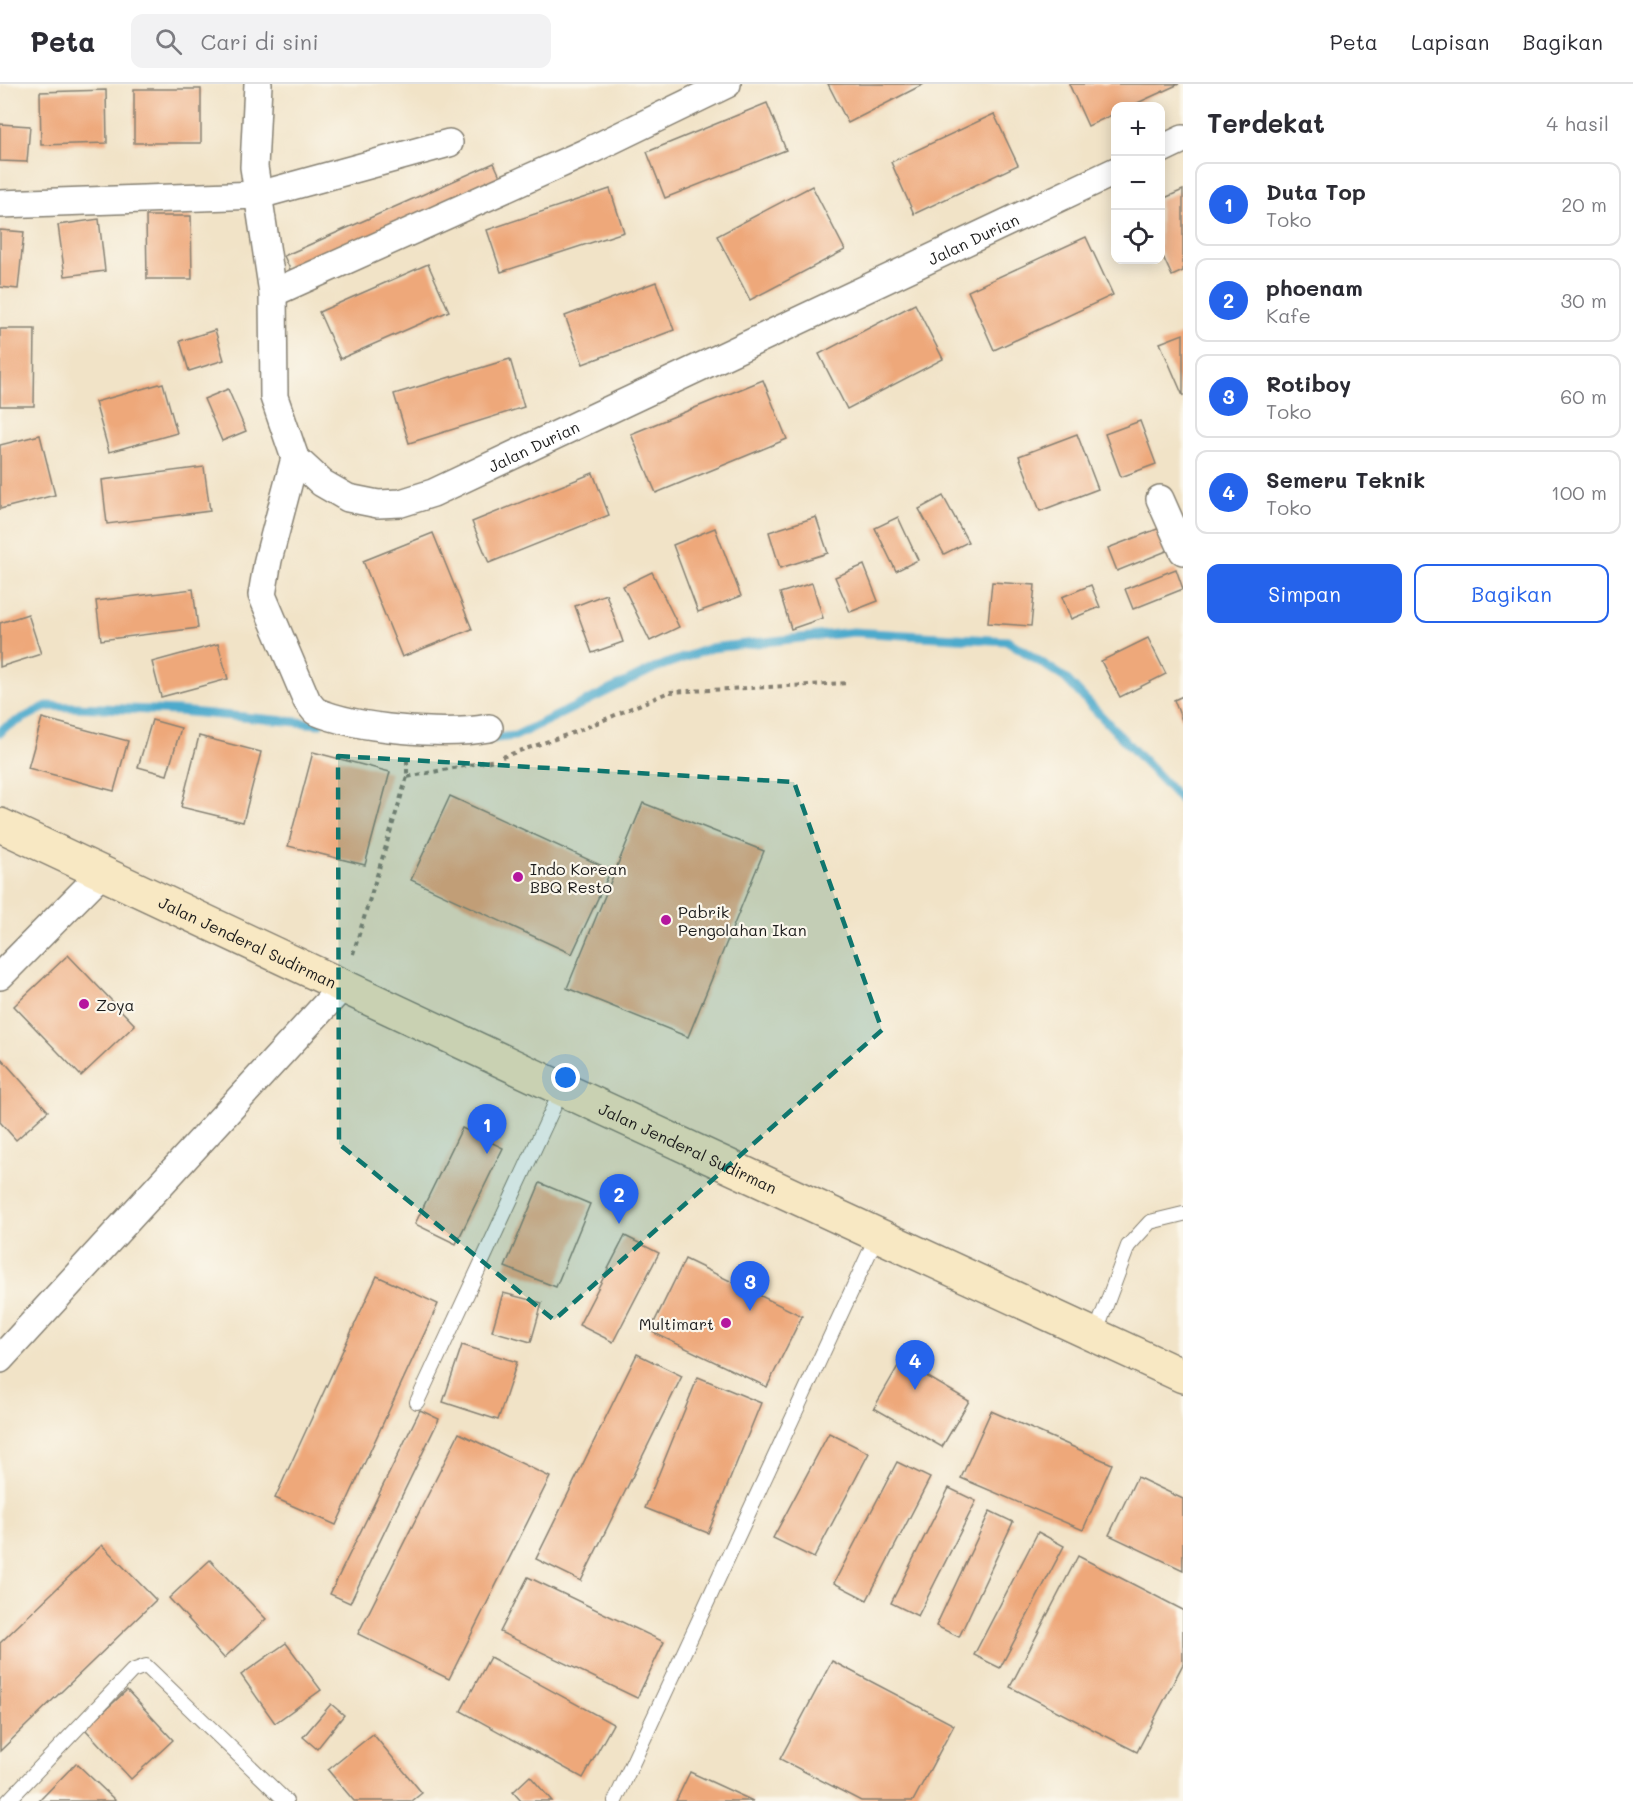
<!DOCTYPE html>
<html lang="id">
<head>
<meta charset="utf-8">
<style>
  body { margin:0; font-family:Mali,sans-serif; background:#f2f2f3; color:#2b2b33 }
  .controls { position:absolute; right:18px; top:18px; display:grid; overflow:hidden; border-radius:12px; box-shadow:0 3px 15px #0003 }
  .controls button { width:54px; height:54px; display:grid; place-items:center; padding:0; border:0; border-bottom:2px solid #e1e1e2; background:#fff; color:#2b2b33; font:30px sans-serif }
  .you { position:absolute; left:566px; top:994px; width:21px; height:21px; margin:-15px; border:4px solid #fff; border-radius:50%; background:#1a73e8; box-shadow:0 0 0 9px #1a73e833 }
  .badge { display:grid; place-items:center; width:39px; height:39px; border-radius:50%; background:#2563eb; color:#fff; font-size:20px; font-weight:700 }
  .pin { position:absolute; translate:-50% -50px; filter:drop-shadow(0 2px 3px #0008) }
  .pin::after { content:''; position:absolute; top:32px; width:21px; height:18px; background:inherit; clip-path:polygon(0 0,100% 0,50% 100%) }
  .list { margin:0; padding:0; list-style:none }
  h2 { display:flex; justify-content:space-between; align-items:center; height:78px; margin:0; padding:0 24px; font-size:26px }
  h2 small { font-size:20px; font-weight:400; color:#7c7c81 }
  .list li { display:grid; grid-template-columns:39px 1fr auto; gap:18px; align-items:center; box-sizing:border-box; height:84px; margin:0 12px 12px; padding:0 12px; border:2px solid #e1e1e2; border-radius:12px }
  .list b { display:block; font-size:22px; white-space:nowrap }
  .list p { margin:0; font-size:20px; white-space:nowrap; color:#7c7c81 }
  .list em { font-size:20px; font-style:normal; color:#7c7c81 }
  .actions { display:flex; gap:12px; padding:18px 24px }
  .actions a { flex:1; padding:14px 0; border:2px solid #2563eb; border-radius:12px; text-align:center; font-size:21px; color:#2563eb }
  .actions .main { background:#2563eb; color:#fff }
  .icon { flex:none; width:33px; height:33px; fill:none; stroke:currentColor; stroke-width:2; stroke-linecap:round; stroke-linejoin:round }
  .map { position:relative; flex:none; width:1183px; height:1717px; overflow:hidden }
  header { display:flex; align-items:center; gap:36px; box-sizing:border-box; height:84px; padding:0 30px; background:#fff; border-bottom:2px solid #e1e1e2 }
  header strong { font-size:28px }
  nav { display:flex; gap:33px; margin-inline-start:auto; font-size:21px }
  .search { width:420px; height:54px; background:#f2f2f3; display:flex; align-items:center; gap:15px; box-sizing:border-box; padding:0 21px; border-radius:12px; color:#7c7c81; font-size:22px }
  main { display:flex }
  aside { flex:1; background:#fff }
  .map>svg:first-child { display:block }
</style>
</head>
<body>
<header>
<strong>Peta</strong>
<div class="search"><svg class="icon" aria-label="search" viewBox="0 0 24 24"><circle cx="10" cy="10" r="6"/><path d="M15 15l6 6"/></svg>Cari di sini</div>
<nav><a>Peta</a><a>Lapisan</a><a>Bagikan</a></nav>
</header>
<main>
<div class="map">
<svg width="1183" height="1717" viewBox="0 0 1183 1717">
  <rect width="100%" height="100%" fill="#fbf7ec"/>
  <filter id="ink" filterUnits="userSpaceOnUse"><feTurbulence type="fractalNoise" baseFrequency=".0167" numOctaves="2"/><feDisplacementMap in="SourceGraphic" scale="12" xChannelSelector="R" yChannelSelector="G"/><feConvolveMatrix kernelMatrix="1 2 1 2 8 2 1 2 1" color-interpolation-filters="sRGB"/></filter>
  <filter id="wash" filterUnits="userSpaceOnUse"><feTurbulence type="fractalNoise" baseFrequency=".008" numOctaves="4" result="noise"/><feDisplacementMap in="SourceGraphic" scale="24" xChannelSelector="R" yChannelSelector="G"/><feGaussianBlur stdDeviation="1.35" result="paint"/><feColorMatrix in="noise" values="0 0 0 0 0 0 0 0 0 0 0 0 0 0 0 0 0 1.4 0 .05"/><feComposite in="paint" operator="in"/></filter>
  <g filter="url(#wash)">
    <rect width="100%" height="100%" fill="#f1e3c7"/>
    <g fill="none" stroke-linecap="round" stroke-linejoin="round">
      <g stroke="#4eaacc" stroke-width="9">
        <path d="M 0,649 L 4,644 L 47,622 L 178,627 L 319,640"/>
        <path d="M 487,655 L 515,652 L 655,584 L 711,564 L 853,548 L 1008,557 L 1065,594 L 1183,718"/>
      </g>
    </g>
    <g id="blocks">
      <g fill="#eea87a">
        <path d="M 828,0 L 924,0 L 848,39 Z"/>
        <path d="M 1069,0 L 1179,0 L 1131,22 L 1116,22 L 1116,29 L 1088,42 Z"/>
        <rect x="134" y="5" width="67" height="54"/>
        <path d="M 106,6 L 107,59 L 41,61 L 40,8 Z"/>
        <path d="M 767,19 L 786,66 L 665,114 L 647,68 Z"/>
        <path d="M 994,30 L 1018,81 L 914,130 L 891,78 Z"/>
        <path d="M 0,40 L 30,42 L 27,78 L 0,77 Z"/>
        <path d="M 494,79 L 504,101 L 294,194 L 284,172 Z"/>
        <path d="M 812,102 L 845,166 L 750,216 L 717,152 Z"/>
        <path d="M 610,105 L 624,148 L 501,188 L 487,146 Z"/>
        <path d="M 1183,106 L 1183,187 L 1172,192 L 1160,166 L 1160,116 Z"/>
        <path d="M 146,132 L 191,132 L 192,195 L 147,195 Z"/>
        <path d="M 99,135 L 105,187 L 65,192 L 58,141 Z"/>
        <path d="M 0,146 L 24,148 L 18,205 L 0,203 Z"/>
        <path d="M 1086,153 L 1113,211 L 994,266 L 968,207 Z"/>
        <path d="M 428,180 L 449,227 L 340,275 L 319,228 Z"/>
        <path d="M 656,198 L 674,246 L 583,280 L 565,232 Z"/>
        <path d="M 915,220 L 943,275 L 847,325 L 819,270 Z"/>
        <path d="M 0,245 L 35,245 L 34,322 L 0,322 Z"/>
        <path d="M 215,246 L 224,276 L 189,287 L 180,257 Z"/>
        <path d="M 1183,250 L 1183,312 L 1160,259 Z"/>
        <path d="M 510,275 L 524,323 L 409,359 L 394,310 Z"/>
        <path d="M 763,296 L 787,355 L 656,409 L 631,350 Z"/>
        <path d="M 163,299 L 177,349 L 109,368 L 95,318 Z"/>
        <path d="M 228,305 L 246,347 L 222,357 L 204,315 Z"/>
        <path d="M 1140,337 L 1156,380 L 1121,393 L 1105,350 Z"/>
        <path d="M 1077,350 L 1098,405 L 1040,427 L 1019,372 Z"/>
        <path d="M 40,351 L 55,411 L 0,425 L 0,361 Z"/>
        <path d="M 204,383 L 210,427 L 107,440 L 102,396 Z"/>
        <path d="M 593,389 L 609,431 L 489,479 L 472,438 Z"/>
        <path d="M 943,412 L 968,458 L 944,470 L 919,425 Z"/>
        <path d="M 816,433 L 828,469 L 780,484 L 769,448 Z"/>
        <path d="M 898,433 L 918,476 L 896,487 L 875,444 Z"/>
        <path d="M 715,444 L 741,512 L 698,528 L 673,461 Z"/>
        <path d="M 1160,444 L 1169,466 L 1117,487 L 1108,464 Z"/>
        <path d="M 433,449 L 472,545 L 402,573 L 363,477 Z"/>
        <path d="M 864,481 L 878,517 L 850,528 L 835,493 Z"/>
        <path d="M 1176,485 L 1183,505 L 1133,525 L 1125,505 Z"/>
        <path d="M 652,488 L 679,543 L 650,557 L 623,502 Z"/>
        <path d="M 992,498 L 1035,501 L 1031,542 L 988,539 Z"/>
        <path d="M 812,499 L 823,534 L 791,545 L 780,509 Z"/>
        <path d="M 1091,501 L 1100,523 L 1071,535 L 1062,513 Z"/>
        <path d="M 193,505 L 198,544 L 101,556 L 96,517 Z"/>
        <path d="M 606,510 L 623,558 L 592,569 L 575,522 Z"/>
        <path d="M 28,530 L 41,570 L 0,583 L 0,539 Z"/>
        <path d="M 1148,554 L 1166,590 L 1120,613 L 1101,577 Z"/>
        <path d="M 218,560 L 228,595 L 161,613 L 152,578 Z"/>
        <path d="M 1183,612 L 1183,639 L 1174,616 Z"/>
        <path d="M 42,634 L 128,657 L 114,707 L 28,684 Z"/>
        <path d="M 152,636 L 181,644 L 167,691 L 138,683 Z"/>
        <path d="M 199,652 L 261,668 L 243,738 L 181,723 Z"/>
        <path d="M 313,668 L 390,688 L 365,781 L 288,762 Z"/>
        <path d="M 450,712 L 611,786 L 572,870 L 411,796 Z"/>
        <path d="M 643,719 L 764,767 L 688,953 L 567,904 Z"/>
        <path d="M 68,871 L 135,941 L 81,992 L 14,922 Z"/>
        <path d="M 0,973 L 48,1027 L 16,1056 L 0,1038 Z"/>
        <path d="M 462,1044 L 503,1064 L 456,1160 L 415,1140 Z"/>
        <path d="M 540,1099 L 590,1120 L 556,1203 L 505,1183 Z"/>
        <path d="M 625,1152 L 659,1169 L 613,1258 L 579,1241 Z"/>
        <path d="M 685,1175 L 802,1232 L 767,1303 L 650,1247 Z"/>
        <path d="M 377,1192 L 438,1220 L 336,1441 L 275,1414 Z"/>
        <path d="M 503,1209 L 542,1219 L 531,1258 L 492,1247 Z"/>
        <path d="M 462,1261 L 517,1278 L 498,1336 L 443,1318 Z"/>
        <path d="M 637,1270 L 682,1292 L 581,1497 L 536,1475 Z"/>
        <path d="M 901,1277 L 969,1317 L 942,1363 L 874,1324 Z"/>
        <path d="M 698,1293 L 761,1319 L 708,1449 L 645,1424 Z"/>
        <path d="M 420,1326 L 439,1335 L 350,1519 L 330,1510 Z"/>
        <path d="M 991,1327 L 1112,1380 L 1083,1446 L 961,1394 Z"/>
        <path d="M 459,1349 L 550,1393 L 449,1595 L 358,1550 Z"/>
        <path d="M 829,1349 L 869,1369 L 814,1474 L 773,1454 Z"/>
        <path d="M 897,1378 L 930,1394 L 867,1516 L 834,1499 Z"/>
        <path d="M 1137,1393 L 1183,1415 L 1183,1486 L 1109,1451 Z"/>
        <path d="M 949,1404 L 976,1417 L 918,1532 L 891,1519 Z"/>
        <path d="M 990,1427 L 1013,1438 L 959,1553 L 936,1542 Z"/>
        <path d="M 1038,1448 L 1064,1462 L 1000,1584 L 974,1571 Z"/>
        <path d="M 102,1461 L 156,1516 L 0,1667 L 0,1559 Z"/>
        <path d="M 1078,1472 L 1183,1526 L 1183,1580 L 1137,1668 L 1010,1603 Z"/>
        <path d="M 210,1476 L 266,1535 L 224,1574 L 169,1514 Z"/>
        <path d="M 528,1493 L 664,1558 L 637,1614 L 500,1548 Z"/>
        <path d="M 286,1559 L 321,1606 L 275,1639 L 241,1591 Z"/>
        <path d="M 490,1573 L 613,1640 L 583,1694 L 461,1627 Z"/>
        <path d="M 832,1577 L 954,1641 L 913,1717 L 861,1717 L 780,1675 Z"/>
        <path d="M 127,1606 L 173,1656 L 131,1695 L 85,1645 Z"/>
        <path d="M 331,1620 L 344,1631 L 317,1665 L 303,1653 Z"/>
        <path d="M 373,1650 L 422,1709 L 412,1717 L 354,1717 L 328,1686 Z"/>
        <path d="M 76,1679 L 116,1717 L 39,1717 Z"/>
        <path d="M 690,1688 L 753,1717 L 676,1717 Z"/>
        <path d="M 530,1692 L 552,1717 L 521,1717 L 513,1708 Z"/>
      </g>
    </g>
  </g>
  <g filter="url(#ink)">
    <use href="#blocks" fill-opacity="0" stroke="#868072" stroke-width="1.5"/>
    <g fill="none" stroke-linecap="round" stroke-linejoin="round">
      <defs>
        <g id="service">
          <path d="M 1095,1251 L 1128,1162 L 1150,1138 L 1183,1130"/>
          <path d="M 417,1318 L 562,1005"/>
          <path d="M 8,1717 L 132,1587 L 146,1582 L 286,1717"/>
          <path d="M 615,1717 L 877,1152"/>
        </g>
        <g id="minor">
          <path id="s1" d="M 258,0 L 254,83 L 273,209 L 274,313 L 295,374 L 322,399 L 348,414 L 378,420 L 401,419 L 433,409 L 1116,87"/>
          <path d="M 1160,66 L 1183,55"/>
          <path d="M 0,120 L 259,111 L 449,59"/>
          <path d="M 273,209 L 587,68 L 727,0"/>
          <path d="M 295,374 L 268,476 L 262,511 L 307,617 L 315,627 C 357,645 444,652 489,644"/>
          <path d="M 1160,415 L 1183,467"/>
          <path d="M 0,892 L 101,790"/>
          <path d="M 0,1275 L 343,902"/>
        </g>
        <g id="secondary">
          <path id="s2" d="M 0,741 L 562,1005 L 1183,1292"/>
        </g>
      </defs>
      <use href="#service" stroke="#868072" stroke-width="16"/>
      <use href="#minor" stroke="#868072" stroke-width="30"/>
      <use href="#secondary" stroke="#868072" stroke-width="36"/>
      <g stroke="#868072" stroke-width="4" stroke-dasharray="4.5 4.5" stroke-linecap="butt">
        <path d="M 502,673 L 578,647 L 669,608 L 848,599"/>
        <path d="M 407,676 L 407,693 L 495,676"/>
        <path d="M 353,870 L 407,693"/>
      </g>
      <use href="#service" stroke="#fff" stroke-width="14"/>
      <use href="#minor" stroke="#fff" stroke-width="27"/>
      <use href="#secondary" stroke="#f8e8c3" stroke-width="33"/>
    </g>
  </g>
  <path fill="#0f766e" fill-opacity="0.2" stroke="#0f766e" stroke-width="4.5" stroke-dasharray="12 8" stroke-linejoin="round" d="M 338,672 L 794,698 L 882,946 L 554,1236 L 339,1060 Z"/>
  <g fill="#b5179e" stroke="#fbf7ec" stroke-width="2">
    <circle cx="518" cy="793" r="6"/>
    <circle cx="666" cy="836" r="6"/>
    <circle cx="84" cy="920" r="6"/>
    <circle cx="726" cy="1239" r="6"/>
  </g>
  <g text-anchor="middle" dominant-baseline="central" stroke-width="4.5" stroke-linejoin="round" paint-order="stroke">
    <g font-size="16" fill="#1c1c1c" stroke="#fbf7ec">
      <text stroke="none"><textPath href="#s1" startOffset="1130">Jalan Durian</textPath></text>
      <text stroke="none"><textPath href="#s1" startOffset="644">Jalan Durian</textPath></text>
      <text stroke="none"><textPath href="#s2" startOffset="274">Jalan Jenderal Sudirman</textPath></text>
      <text stroke="none"><textPath href="#s2" startOffset="760">Jalan Jenderal Sudirman</textPath></text>
    </g>
    <g font-size="16" fill="#1c1c1c" stroke="#fbf7ec" text-anchor="start">
      <text x="530" y="784">Indo Korean<tspan x="530" dy="18">BBQ Resto</tspan></text>
      <text x="678" y="827">Pabrik<tspan x="678" dy="18">Pengolahan Ikan</tspan></text>
      <text x="96" y="920">Zoya</text>
      <text x="714" y="1239" text-anchor="end">Multimart</text>
    </g>
  </g>
</svg>
<div class="controls">
<button>+</button>
<button>−</button>
<button><svg class="icon" aria-label="locate" viewBox="0 0 24 24"><circle cx="12" cy="12" r="6"/><path d="M12 2v4M12 18v4M2 12h4M18 12h4"/></svg></button>
</div>
<div class="you"></div>
<div class="pin badge" style="left:487px;top:1070px">1</div>
<div class="pin badge" style="left:619px;top:1140px">2</div>
<div class="pin badge" style="left:750px;top:1227px">3</div>
<div class="pin badge" style="left:915px;top:1306px">4</div>
</div>
<aside>
<h2>Terdekat<small>4 hasil</small></h2>
<ul class="list">
<li><span class="badge">1</span><div><b>Duta Top</b><p>Toko</p></div><em>20 m</em></li>
<li><span class="badge">2</span><div><b>phoenam</b><p>Kafe</p></div><em>30 m</em></li>
<li><span class="badge">3</span><div><b>Rotiboy</b><p>Toko</p></div><em>60 m</em></li>
<li><span class="badge">4</span><div><b>Semeru Teknik</b><p>Toko</p></div><em>100 m</em></li>
</ul>
<div class="actions"><a class="main">Simpan</a><a>Bagikan</a></div>
</aside>
</main>
</body>
</html>
